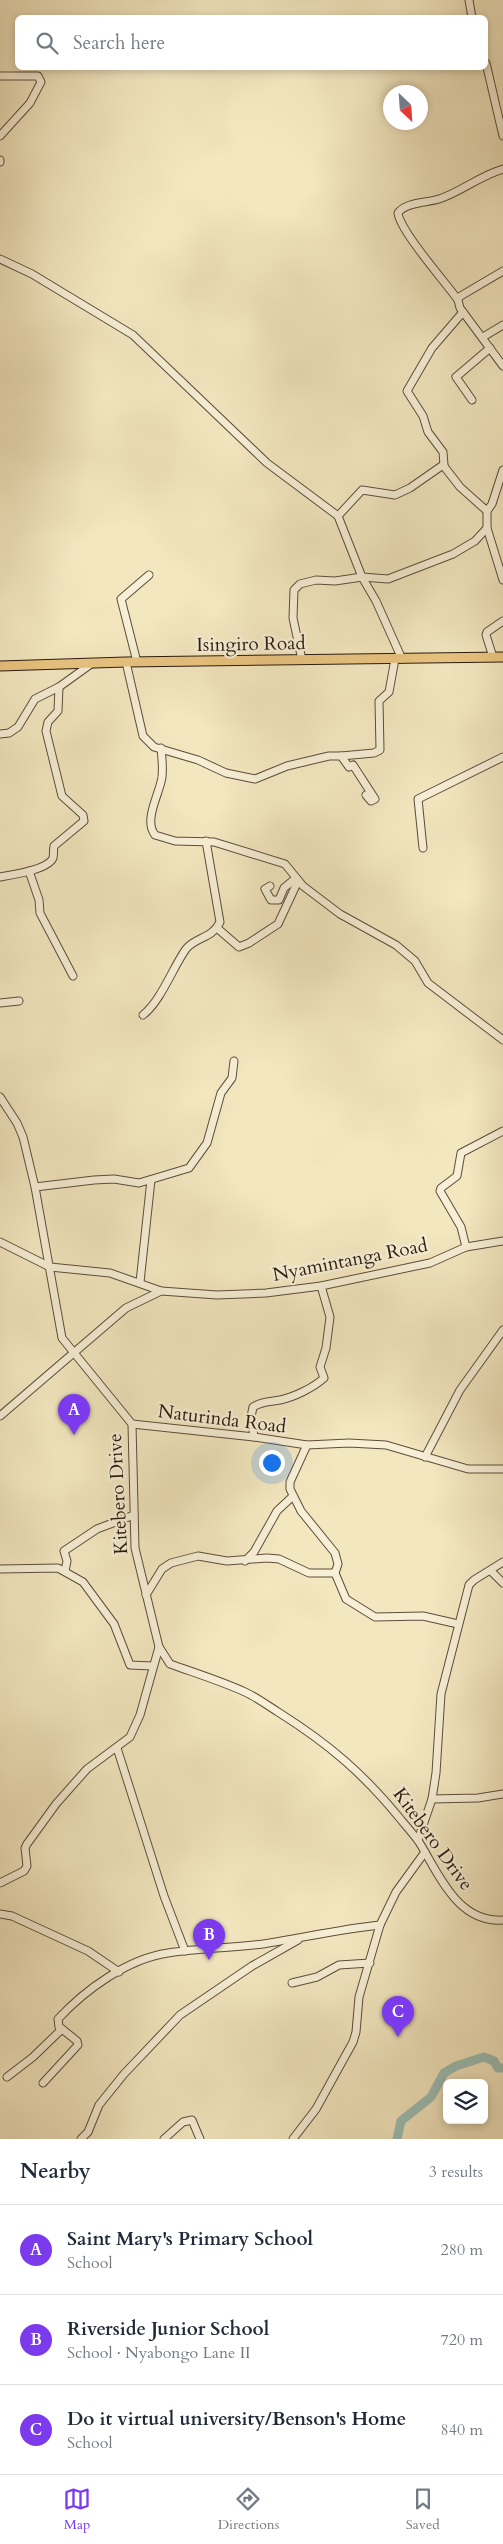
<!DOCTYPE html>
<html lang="en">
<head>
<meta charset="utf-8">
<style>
  body { margin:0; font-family:Cardo,serif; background:#f6f6f7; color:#1f2937 }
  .controls { position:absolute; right:15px; bottom:15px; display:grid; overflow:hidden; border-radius:8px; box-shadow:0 2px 8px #0003 }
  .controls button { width:45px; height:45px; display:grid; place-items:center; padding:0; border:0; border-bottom:1px solid #e0e1e3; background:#fff; color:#1f2937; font:25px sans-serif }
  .compass { position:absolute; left:383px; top:85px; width:45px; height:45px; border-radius:50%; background:#fff; box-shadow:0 2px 8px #0003; rotate:155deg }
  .you { position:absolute; left:271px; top:1462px; width:18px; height:18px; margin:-12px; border:4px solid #fff; border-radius:50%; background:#1a73e8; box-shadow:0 0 0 8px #1a73e833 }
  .badge { display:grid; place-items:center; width:32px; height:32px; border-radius:50%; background:#7c3aed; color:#fff; font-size:16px; font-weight:700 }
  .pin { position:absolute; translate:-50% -41px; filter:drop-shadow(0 1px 2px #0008) }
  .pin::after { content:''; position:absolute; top:26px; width:18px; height:15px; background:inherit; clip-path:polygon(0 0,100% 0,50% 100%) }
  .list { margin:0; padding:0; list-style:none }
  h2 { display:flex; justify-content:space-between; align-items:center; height:65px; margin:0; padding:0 20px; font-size:21px }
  h2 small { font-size:16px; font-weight:400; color:#747a83 }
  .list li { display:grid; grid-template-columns:32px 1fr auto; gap:15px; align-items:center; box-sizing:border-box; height:90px; padding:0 20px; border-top:1px solid #e0e1e3 }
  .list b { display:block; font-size:19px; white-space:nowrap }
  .list p { margin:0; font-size:16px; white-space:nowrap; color:#747a83 }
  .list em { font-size:16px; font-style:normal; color:#747a83 }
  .icon { flex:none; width:28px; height:28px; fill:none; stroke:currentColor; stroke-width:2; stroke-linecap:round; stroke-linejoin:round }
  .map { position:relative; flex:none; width:503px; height:2139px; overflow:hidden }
  .search { position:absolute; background:#fff; box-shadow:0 2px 8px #0003; left:15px; right:15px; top:15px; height:55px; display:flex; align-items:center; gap:12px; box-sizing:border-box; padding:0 18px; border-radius:8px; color:#747a83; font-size:19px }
  .sheet { height:335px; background:#fff }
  nav { display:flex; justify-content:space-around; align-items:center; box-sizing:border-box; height:70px; border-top:1px solid #e0e1e3; background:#fff; font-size:14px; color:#747a83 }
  nav a { display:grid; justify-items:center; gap:2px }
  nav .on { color:#7c3aed }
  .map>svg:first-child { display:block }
</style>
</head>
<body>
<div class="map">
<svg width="503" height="2139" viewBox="0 0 503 2139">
  <rect width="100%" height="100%" fill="#f3e7c0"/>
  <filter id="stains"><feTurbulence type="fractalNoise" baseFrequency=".004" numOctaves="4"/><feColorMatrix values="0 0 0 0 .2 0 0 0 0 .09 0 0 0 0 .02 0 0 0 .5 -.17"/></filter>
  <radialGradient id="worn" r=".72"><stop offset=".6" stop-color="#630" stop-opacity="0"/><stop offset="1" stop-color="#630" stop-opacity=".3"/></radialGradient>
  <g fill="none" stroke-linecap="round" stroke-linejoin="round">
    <path stroke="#9bbfb5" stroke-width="9" d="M 397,2139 L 401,2121 L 431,2097 L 444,2073 L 456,2066 L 484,2057 L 494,2061 L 498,2068 L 503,2068"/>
    <defs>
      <g id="minor">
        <path d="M 469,0 L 472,18"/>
        <path d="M 486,63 L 503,136"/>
        <path d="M 0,76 L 38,76 L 41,82 L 30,103 L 0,136"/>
        <path d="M 0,160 L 0,162"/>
        <path d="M 503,169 C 479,176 461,192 439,199 C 426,203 406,202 398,213 C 400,231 446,283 458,300 L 460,308 L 503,366"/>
        <path d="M 0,259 L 32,274 L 133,335 L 267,463 L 338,516 L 362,577 L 376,601 L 402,659"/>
        <path d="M 458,300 L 459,297 L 503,271"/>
        <path d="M 483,337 L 503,325"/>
        <path d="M 472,400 L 456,377 L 490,348"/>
        <path d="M 444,465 L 443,452 L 428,432 L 423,416 L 407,391 L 432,348 L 463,312"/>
        <path d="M 487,511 L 487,528 L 503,580"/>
        <path d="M 338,516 L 362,490 L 395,495 L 410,488 L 443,465 L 460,487 L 487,511 L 492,504 L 503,470"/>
        <path d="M 493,657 L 486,635 L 487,632 L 503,621"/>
        <path d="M 302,660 L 293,618 L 294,590 L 300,584 L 316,580 L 335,581 L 362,577 L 388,579 L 453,554 L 475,541 L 487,528"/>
        <path d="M 126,662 L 143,736 L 154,747 L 198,760 L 226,773 L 255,779 L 287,766 L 329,756 L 341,756 L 349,767 L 353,765 L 375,799 L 371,801 L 366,795"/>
        <path d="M 137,662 L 121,599 L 149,575"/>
        <path d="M 0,734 L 9,733 L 18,727 L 35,699 L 59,687 L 91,664"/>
        <path d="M 161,748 C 162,757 163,767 162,777 C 160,793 143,820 155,835 L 175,841 L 214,842 L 285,864 L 303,886 L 340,914 L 396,945 L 415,961 L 428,983 L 503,1040"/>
        <path d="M 341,756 L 374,753 L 380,750 L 379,701 L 389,692 L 395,659"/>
        <path d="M 423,848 L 418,799 L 503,757"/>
        <path d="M 29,871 L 39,900 L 40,913 L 73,976"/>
        <path d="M 0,877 C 11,875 48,870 53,858 C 54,854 53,850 54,846 L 84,821 L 83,815 L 62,796 L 46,731 L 48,722 L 58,711 L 59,687"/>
        <path d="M 270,886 L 265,889 L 271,900 L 279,900 L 284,888 L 296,878"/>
        <path d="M 217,928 L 239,947 L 249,943 L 278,924 L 298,881"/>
        <path d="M 0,1003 L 19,1001"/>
        <path d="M 143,1015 C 161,1001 173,967 186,949 C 195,937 212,939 220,922 L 206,841"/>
        <path d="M 0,1097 L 17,1123 L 23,1137 L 35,1187 L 62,1338 L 132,1424 L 135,1548 L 159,1647 L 170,1664 C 195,1673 221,1681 245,1692 C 256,1697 267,1705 278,1712 C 329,1744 364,1774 402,1821 C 408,1828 414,1835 419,1842 C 439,1874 457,1923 503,1920"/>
        <path d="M 35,1187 L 94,1180 L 114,1179 L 139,1183 L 189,1168 L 207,1143 L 221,1093 L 232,1078 L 234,1061"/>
        <path d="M 0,1242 L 50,1267 L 110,1273 L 161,1291"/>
        <path d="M 466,1247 L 461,1227 L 440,1191 L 441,1188 L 457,1176 L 461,1153 L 503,1131"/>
        <path d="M 140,1282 L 151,1180"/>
        <path d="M 0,1416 L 126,1308 L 161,1291 L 217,1295 L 266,1293 L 321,1286 L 430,1263 L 466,1247 L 503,1241"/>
        <path d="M 132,1424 L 254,1437 L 307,1445 L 349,1443 L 386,1445 L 468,1469 L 503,1469"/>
        <path d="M 254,1437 L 251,1417 L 253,1407 C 262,1401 270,1402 280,1400 C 294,1397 313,1388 324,1378 L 320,1367 L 326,1348 L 330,1317 L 321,1286"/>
        <path d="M 307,1445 L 290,1482 L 290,1489 L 301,1511 L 335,1553 L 338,1564 L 335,1573 L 346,1599 L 375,1617 L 423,1616 L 458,1624"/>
        <path d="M 425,1457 L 460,1390 L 503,1330"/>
        <path d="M 245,1561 L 254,1552 L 277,1511 L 293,1496"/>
        <path d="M 0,1569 L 58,1568 L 83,1582 L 114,1624 L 130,1665 L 153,1666"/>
        <path d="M 65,1571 L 67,1561 L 64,1551 L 97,1529 L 134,1515"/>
        <path d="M 491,1571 L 503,1583"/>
        <path d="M 146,1595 L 162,1569 L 171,1563 L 198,1556 L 227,1561 L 267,1558 L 279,1559 L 309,1573 L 335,1573"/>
        <path d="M 117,1748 L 164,1896 L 185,1951"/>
        <path d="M 432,1799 L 478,1798 L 503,1794"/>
        <path d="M 418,1840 L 432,1799 L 436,1773 L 441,1694 L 469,1585 L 474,1580 L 503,1562"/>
        <path d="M 0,1883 L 24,1871 L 27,1866 L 25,1848 L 27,1844 L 56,1804 L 87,1769 L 130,1737 L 140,1715 L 159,1647"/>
        <path d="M 0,1914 L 12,1916 L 88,1951 L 119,1972"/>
        <path d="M 292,1983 L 317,1977 L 339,1965 L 370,1963"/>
        <path d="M 7,2077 L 33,2057 L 62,2029 L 59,2027 L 58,2019 C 85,1990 127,1959 168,1953 C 199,1948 231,1948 263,1944 C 302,1938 341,1929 380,1925"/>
        <path d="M 43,2083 L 78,2045 L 77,2041 L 62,2029"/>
        <path d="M 81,2139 L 88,2132 L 99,2105 L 124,2074 L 180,2015 L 252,1966 L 298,1940"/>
        <path d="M 164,2139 L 183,2122 L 192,2120 L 200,2139"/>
        <path d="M 293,2139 L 316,2109 L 353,2042 L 356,2032 L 359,1997 L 380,1925 L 396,1892 L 425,1852"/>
      </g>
      <path id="major" d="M 0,666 L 126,662 L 503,657"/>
    </defs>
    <use href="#minor" stroke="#5c4d3a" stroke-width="9"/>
    <use href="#major" stroke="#291a0e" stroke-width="11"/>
    <use href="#minor" stroke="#f7efd6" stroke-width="7"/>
    <use href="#major" stroke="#eac480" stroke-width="9"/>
  </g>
  <g text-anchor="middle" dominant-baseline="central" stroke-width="4.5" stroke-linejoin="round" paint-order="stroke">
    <g font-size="19" fill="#291a0e" stroke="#f7efd6">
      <text transform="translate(251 644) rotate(-1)">Isingiro Road</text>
      <text transform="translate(350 1260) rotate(-11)">Nyamintanga Road</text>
      <text transform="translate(222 1419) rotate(7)">Naturinda Road</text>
      <text transform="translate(118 1494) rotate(-93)">Kitebero Drive</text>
      <text transform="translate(433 1839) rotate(54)">Kitebero Drive</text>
    </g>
  </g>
  <rect width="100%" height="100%" filter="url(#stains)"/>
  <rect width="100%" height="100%" fill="url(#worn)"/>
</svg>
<div class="controls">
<button><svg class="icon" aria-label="layers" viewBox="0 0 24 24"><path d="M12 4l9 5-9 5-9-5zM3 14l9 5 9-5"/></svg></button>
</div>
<svg class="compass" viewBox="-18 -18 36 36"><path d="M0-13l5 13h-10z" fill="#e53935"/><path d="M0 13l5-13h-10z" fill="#747a83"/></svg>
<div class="you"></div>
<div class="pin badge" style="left:74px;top:1435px">A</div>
<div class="pin badge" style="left:209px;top:1960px">B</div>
<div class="pin badge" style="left:398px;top:2037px">C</div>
<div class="search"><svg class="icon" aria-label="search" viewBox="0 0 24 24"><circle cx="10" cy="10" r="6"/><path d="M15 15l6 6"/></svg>Search here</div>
</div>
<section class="sheet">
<h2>Nearby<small>3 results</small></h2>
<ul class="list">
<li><span class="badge">A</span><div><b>Saint Mary's Primary School</b><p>School</p></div><em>280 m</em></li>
<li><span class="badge">B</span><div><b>Riverside Junior School</b><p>School · Nyabongo Lane II</p></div><em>720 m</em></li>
<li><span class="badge">C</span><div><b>Do it virtual university/Benson's Home</b><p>School</p></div><em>840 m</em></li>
</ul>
</section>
<nav>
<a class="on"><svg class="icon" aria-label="map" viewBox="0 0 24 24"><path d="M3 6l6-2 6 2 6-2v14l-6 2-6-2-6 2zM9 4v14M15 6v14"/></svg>Map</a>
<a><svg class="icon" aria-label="directions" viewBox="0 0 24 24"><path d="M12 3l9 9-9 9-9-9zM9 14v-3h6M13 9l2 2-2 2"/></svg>Directions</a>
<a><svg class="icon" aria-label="saved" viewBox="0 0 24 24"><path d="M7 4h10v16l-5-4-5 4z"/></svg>Saved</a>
</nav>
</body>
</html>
